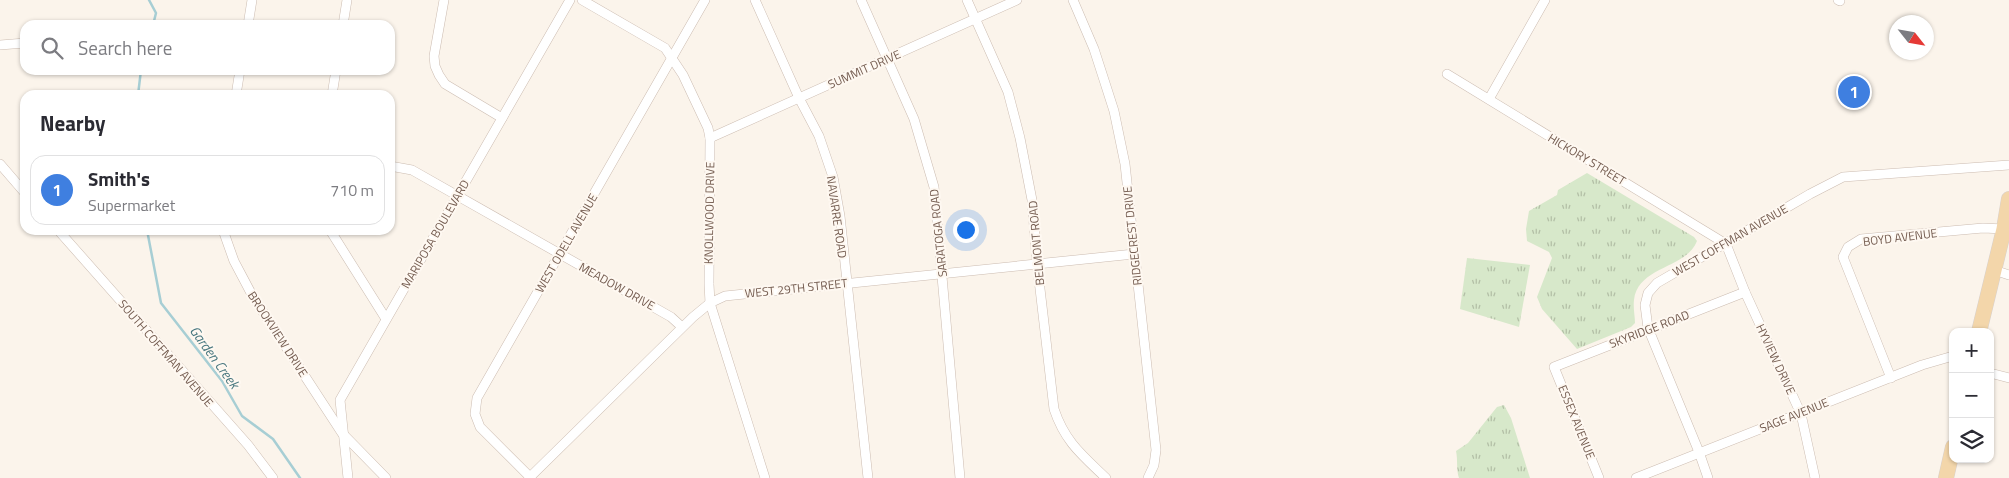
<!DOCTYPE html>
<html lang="en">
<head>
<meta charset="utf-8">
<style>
  body { margin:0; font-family:"Titillium Web",sans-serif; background:#f2f2f3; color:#2b2b33 }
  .controls { position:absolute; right:15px; bottom:15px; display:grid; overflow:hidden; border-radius:10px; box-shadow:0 1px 4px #0004 }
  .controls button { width:45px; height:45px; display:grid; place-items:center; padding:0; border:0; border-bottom:1px solid #e1e1e2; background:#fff; color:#2b2b33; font:25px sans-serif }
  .compass { position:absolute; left:1889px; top:15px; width:45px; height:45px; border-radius:50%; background:#fff; box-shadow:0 1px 4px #0004; rotate:121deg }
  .you { position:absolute; left:965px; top:229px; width:18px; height:18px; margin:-12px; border:4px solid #fff; border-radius:50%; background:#1a73e8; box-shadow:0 0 0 8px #1a73e833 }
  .badge { display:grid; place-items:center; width:32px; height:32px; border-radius:50%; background:#7c3aed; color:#fff; font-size:16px; font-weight:700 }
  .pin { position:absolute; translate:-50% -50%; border:2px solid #fff; box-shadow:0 1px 5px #0006 }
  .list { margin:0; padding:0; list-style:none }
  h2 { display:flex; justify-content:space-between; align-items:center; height:65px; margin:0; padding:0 20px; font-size:21px }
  h2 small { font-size:16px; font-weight:400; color:#7c7c81 }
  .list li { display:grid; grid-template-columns:32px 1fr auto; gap:15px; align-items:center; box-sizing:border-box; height:70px; margin:0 10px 10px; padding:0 10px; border:1px solid #e1e1e2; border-radius:15px }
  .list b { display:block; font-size:19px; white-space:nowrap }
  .list p { margin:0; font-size:16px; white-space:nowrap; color:#7c7c81 }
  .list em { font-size:16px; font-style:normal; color:#7c7c81 }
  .icon { flex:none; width:28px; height:28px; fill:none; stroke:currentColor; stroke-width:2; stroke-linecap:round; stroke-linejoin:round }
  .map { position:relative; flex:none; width:2009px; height:478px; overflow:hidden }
  .search { position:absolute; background:#fff; box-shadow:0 1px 4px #0004; left:20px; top:20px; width:375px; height:55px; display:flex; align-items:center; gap:12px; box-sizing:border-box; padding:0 18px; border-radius:15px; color:#7c7c81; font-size:19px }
  .panel { position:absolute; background:#fff; box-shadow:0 1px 4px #0004; left:20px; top:90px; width:375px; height:145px; border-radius:15px }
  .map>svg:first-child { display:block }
</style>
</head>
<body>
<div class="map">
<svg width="2009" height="478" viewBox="0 0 2009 478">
  <defs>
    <pattern id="grass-tufts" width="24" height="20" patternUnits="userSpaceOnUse" patternTransform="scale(1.25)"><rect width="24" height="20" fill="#d7e8ca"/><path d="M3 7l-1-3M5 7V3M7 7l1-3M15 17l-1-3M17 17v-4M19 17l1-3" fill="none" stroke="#b3bfa6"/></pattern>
  </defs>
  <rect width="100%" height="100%" fill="#fbf4eb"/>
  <g fill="url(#grass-tufts)">
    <path d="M 1587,173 L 1694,237 L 1697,241 C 1686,269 1638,266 1634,300 C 1633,308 1635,316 1635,323 L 1631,327 L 1577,349 L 1542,309 L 1537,297 L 1552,258 L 1549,252 L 1527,241 L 1526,229 L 1529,211 L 1557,195 L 1558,190 Z"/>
    <path d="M 1467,258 L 1530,265 L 1519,327 L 1460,309 Z"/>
    <path d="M 1504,405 L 1511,418 L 1530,478 L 1459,478 C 1456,469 1458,460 1456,451 L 1468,443 L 1497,407 Z"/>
  </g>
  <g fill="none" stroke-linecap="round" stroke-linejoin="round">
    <g stroke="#a7ced4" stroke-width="2.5">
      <path d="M 149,0 L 156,13 L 153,25"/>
      <path d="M 138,95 L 141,70"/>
      <path d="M 147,230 L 161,303 L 222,381 L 242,416 L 273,439 L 300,478"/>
    </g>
    <defs>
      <g id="minor">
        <path d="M 444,0 L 434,56 L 435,66 L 439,75 L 445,84 L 502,118"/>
        <path d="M 582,0 L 665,48 L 683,75 L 708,128 L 710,138 L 709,284 L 710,303 L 765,478"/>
        <path d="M 755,0 L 799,98 L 819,136 L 833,177 L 840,216 L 868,478"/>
        <path d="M 861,0 L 914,119 L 934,187 L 960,478"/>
        <path d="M 967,0 L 1008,92 L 1020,138 L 1032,200 L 1037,263 L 1054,409 C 1065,442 1082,455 1106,478"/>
        <path d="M 1073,0 L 1094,49 L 1105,83 L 1114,111 L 1125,164 L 1156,450 L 1154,465 L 1148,478"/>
        <path d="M 1838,0 L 1840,1"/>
        <path d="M 248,25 L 252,0"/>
        <path d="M 343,25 L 347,0"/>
        <path d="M 0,45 L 25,43"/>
        <path d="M 1447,74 L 1726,244 L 1745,292 L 1801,414 L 1815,478"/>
        <path d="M 236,95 L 240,70"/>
        <path d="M 332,95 L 336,70"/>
        <path d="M 1489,99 L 1545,0"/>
        <path d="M 710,138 L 1017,0"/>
        <path d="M 0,164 L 25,193"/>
        <path d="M 390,166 L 412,170 L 671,317 L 682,327"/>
        <path d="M 58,230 L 248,445 L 273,478"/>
        <path d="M 223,230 L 234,261 L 252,295 L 342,433 L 386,478"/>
        <path d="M 330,230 L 386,319"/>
        <path d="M 1994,270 L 2009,275"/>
        <path d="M 1990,373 L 2009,378"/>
        <path d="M 1891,378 L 1843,257 L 1848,247 L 1861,239 L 1983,228 L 2004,229"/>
        <path d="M 348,478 L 340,400 L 570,0"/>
        <path d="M 529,478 L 693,317 L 710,303 L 725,296 L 1134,254"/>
        <path d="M 531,478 L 480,427 L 475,414 L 477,398 L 705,0"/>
        <path d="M 1599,478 L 1554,367 L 1745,292"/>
        <path d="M 1636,478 L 1922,365 L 1953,356"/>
        <path d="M 1708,478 L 1699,452 L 1648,328 L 1645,305 L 1648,293 L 1657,283 L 1810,194 L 1843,177 L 2009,165"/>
      </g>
      <g id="primary">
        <path d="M 1979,332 L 2004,229 L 2009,199"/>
        <path d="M 1946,478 L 1953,447"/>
      </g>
    </defs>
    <use href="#minor" stroke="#ccbcb1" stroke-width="10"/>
    <use href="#primary" stroke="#d8d1ce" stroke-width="16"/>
    <use href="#minor" stroke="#fff" stroke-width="9"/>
    <use href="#primary" stroke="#f3d6aa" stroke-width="15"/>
  </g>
  <g text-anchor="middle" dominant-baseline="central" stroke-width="4" stroke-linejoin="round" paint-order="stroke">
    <g font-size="12" fill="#745c50" stroke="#fef8f1">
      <text transform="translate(864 69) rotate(-24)">SUMMIT DRIVE</text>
      <text transform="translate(1587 159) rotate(31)">HICKORY STREET</text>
      <text transform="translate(709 213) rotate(-89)">KNOLLWOOD DRIVE</text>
      <text transform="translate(837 217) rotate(82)">NAVARRE ROAD</text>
      <text transform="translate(938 233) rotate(-96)">SARATOGA ROAD</text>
      <text transform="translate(435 234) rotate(-60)">MARIPOSA BOULEVARD</text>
      <text transform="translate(1132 236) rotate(-96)">RIDGECREST DRIVE</text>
      <text transform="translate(1900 237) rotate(-7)">BOYD AVENUE</text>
      <text transform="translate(1730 240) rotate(-30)">WEST COFFMAN AVENUE</text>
      <text transform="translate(566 243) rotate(-60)">WEST ODELL AVENUE</text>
      <text transform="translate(1036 243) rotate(-95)">BELMONT ROAD</text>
      <text transform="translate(617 286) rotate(29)">MEADOW DRIVE</text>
      <text transform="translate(796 288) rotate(-6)">WEST 29TH STREET</text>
      <text transform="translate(1649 329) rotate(-21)">SKYRIDGE ROAD</text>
      <text transform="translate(278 334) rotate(57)">BROOKVIEW DRIVE</text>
      <text transform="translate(166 353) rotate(49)">SOUTH COFFMAN AVENUE</text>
      <text transform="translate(1776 359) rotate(65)">HYVIEW DRIVE</text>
      <text transform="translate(1794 415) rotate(-22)">SAGE AVENUE</text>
      <text transform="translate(1577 422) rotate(68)">ESSEX AVENUE</text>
    </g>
    <g font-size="14" font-style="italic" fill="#47767e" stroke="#fef8f1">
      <text transform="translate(215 357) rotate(54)">Garden Creek</text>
    </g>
  </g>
</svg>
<div class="controls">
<button>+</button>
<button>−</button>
<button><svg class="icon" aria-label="layers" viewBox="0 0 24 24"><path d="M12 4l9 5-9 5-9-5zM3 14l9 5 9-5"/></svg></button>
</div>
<svg class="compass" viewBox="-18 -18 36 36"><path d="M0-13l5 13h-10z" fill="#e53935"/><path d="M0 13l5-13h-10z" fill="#7c7c81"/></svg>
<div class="you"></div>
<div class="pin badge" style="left:1854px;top:92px;background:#3f7fe0">1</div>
<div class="search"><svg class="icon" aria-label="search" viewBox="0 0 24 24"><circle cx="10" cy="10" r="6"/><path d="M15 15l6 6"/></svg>Search here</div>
<section class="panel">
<h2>Nearby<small></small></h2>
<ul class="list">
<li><span class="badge" style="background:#3f7fe0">1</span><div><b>Smith's</b><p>Supermarket</p></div><em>710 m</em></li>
</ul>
</section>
</div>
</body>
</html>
